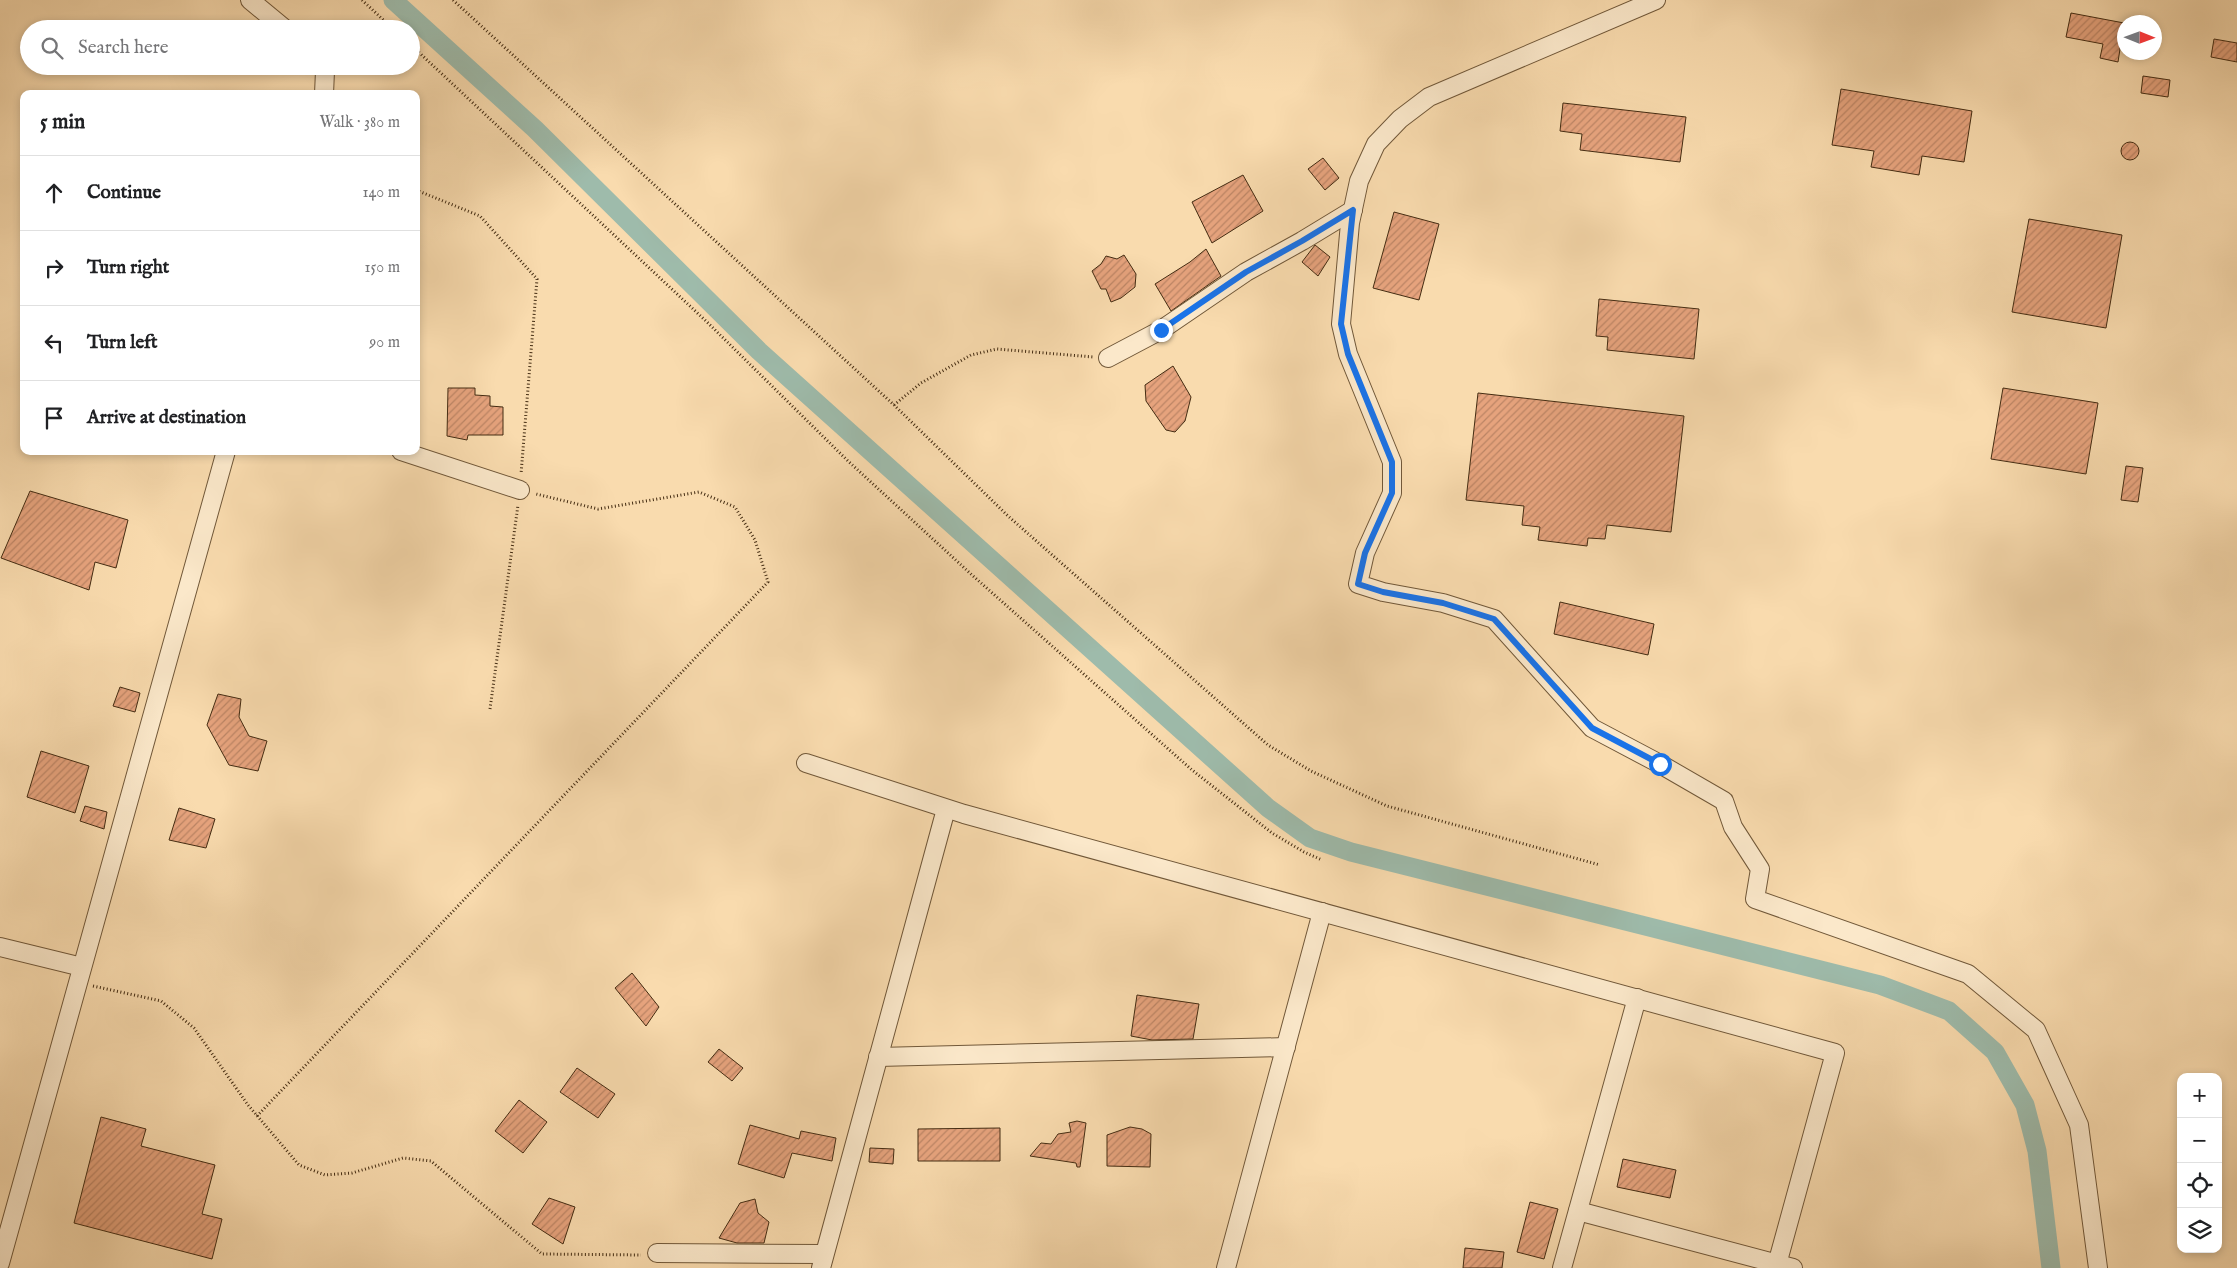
<!DOCTYPE html>
<html lang="en">
<head>
<meta charset="utf-8">
<style>
  body { margin:0; font-family:"IM FELL English",serif; background:#f6f6f6; color:#202124 }
  .controls { position:absolute; right:15px; bottom:15px; display:grid; overflow:hidden; border-radius:10px; box-shadow:0 2px 8px #0003 }
  .controls button { width:45px; height:45px; display:grid; place-items:center; padding:0; border:0; border-bottom:1px solid #e0e0e0; background:#fff; color:#202124; font:25px sans-serif }
  .compass { position:absolute; left:2117px; top:15px; width:45px; height:45px; border-radius:50%; background:#fff; box-shadow:0 2px 8px #0003; rotate:91deg }
  .stop { position:absolute; width:15px; height:15px; margin:-11px; border:4px solid #1a73e8; border-radius:50%; background:#fff }
  .stop.end { background:#1a73e8; border-color:#fff; box-shadow:0 1px 5px #0008 }
  .list { margin:0; padding:0; list-style:none }
  h2 { display:flex; justify-content:space-between; align-items:center; height:65px; margin:0; padding:0 20px; font-size:21px }
  h2 small { font-size:16px; font-weight:400; color:#757577 }
  .list li { display:grid; grid-template-columns:32px 1fr auto; gap:15px; align-items:center; box-sizing:border-box; height:75px; padding:0 20px; border-top:1px solid #e0e0e0 }
  .list b { display:block; font-size:19px; white-space:nowrap }
  .list em { font-size:16px; font-style:normal; color:#757577 }
  .icon { flex:none; width:28px; height:28px; fill:none; stroke:currentColor; stroke-width:2; stroke-linecap:round; stroke-linejoin:round }
  .map { position:relative; flex:none; width:2237px; height:1268px; overflow:hidden }
  .search { position:absolute; background:#fff; box-shadow:0 2px 8px #0003; left:20px; top:20px; width:400px; height:55px; display:flex; align-items:center; gap:12px; box-sizing:border-box; padding:0 18px; border-radius:28px; color:#757577; font-size:19px }
  .panel { position:absolute; background:#fff; box-shadow:0 2px 8px #0003; left:20px; top:90px; width:400px; height:365px; border-radius:10px }
  .map>svg:first-child { display:block }
</style>
</head>
<body>
<div class="map">
<svg width="2237" height="1268" viewBox="0 0 2237 1268">
  <defs>
    <pattern id="building-hatch" width="6" height="6" patternUnits="userSpaceOnUse" patternTransform="scale(1.25)"><rect width="6" height="6" fill="#e6a37d"/><path d="M-1 1l2-2M0 6l6-6M5 7l2-2" fill="none" stroke="#bc8565"/></pattern>
  </defs>
  <rect width="100%" height="100%" fill="#f9dbae"/>
  <filter id="stains"><feTurbulence type="fractalNoise" baseFrequency=".004" numOctaves="4"/><feColorMatrix values="0 0 0 0 .2 0 0 0 0 .09 0 0 0 0 .02 0 0 0 .5 -.17"/></filter>
  <radialGradient id="worn" r=".72"><stop offset=".6" stop-color="#630" stop-opacity="0"/><stop offset="1" stop-color="#630" stop-opacity=".3"/></radialGradient>
  <g fill="none" stroke-linecap="round" stroke-linejoin="round">
    <path stroke="#9ebbab" stroke-width="19" d="M 393,0 L 535,129 L 759,351 L 1268,808 L 1310,838 L 1351,852 L 1880,985 L 1949,1011 L 1995,1052 L 2025,1105 L 2037,1151 L 2051,1268"/>
  </g>
  <g fill="url(#building-hatch)" stroke="#442c12">
    <path d="M 2071,13 L 2124,23 L 2118,62 L 2100,58 L 2103,44 L 2066,37 Z"/>
    <path d="M 2214,39 L 2237,43 L 2237,62 L 2211,57 Z"/>
    <path d="M 2143,76 L 2170,80 L 2168,97 L 2141,93 Z"/>
    <path d="M 1841,89 L 1972,111 L 1964,162 L 1922,156 L 1919,175 L 1871,167 L 1874,151 L 1832,145 Z"/>
    <path d="M 1563,103 L 1686,117 L 1680,162 L 1580,150 L 1582,134 L 1560,131 Z"/>
    <circle cx="2130" cy="151" r="9"/>
    <path d="M 1323,158 L 1339,178 L 1325,190 L 1308,169 Z"/>
    <path d="M 1243,175 L 1263,211 L 1212,243 L 1192,202 Z"/>
    <path d="M 1394,212 L 1439,224 L 1419,300 L 1373,288 Z"/>
    <path d="M 2029,219 L 2122,235 L 2106,328 L 2012,312 Z"/>
    <path d="M 1315,245 L 1330,257 L 1318,276 L 1302,262 Z"/>
    <path d="M 1206,249 L 1221,276 L 1171,311 L 1155,284 L 1190,262 Z"/>
    <path d="M 1124,255 L 1136,274 L 1135,287 L 1121,298 L 1111,302 L 1106,289 L 1101,289 L 1092,271 L 1101,264 L 1106,256 L 1117,259 Z"/>
    <path d="M 1599,299 L 1699,309 L 1694,359 L 1607,350 L 1608,337 L 1596,336 Z"/>
    <path d="M 1173,366 L 1191,397 L 1185,421 L 1175,432 L 1166,430 L 1146,401 L 1145,385 Z"/>
    <path d="M 448,388 L 475,388 L 475,395 L 490,396 L 490,406 L 503,407 L 503,435 L 468,435 L 467,440 L 447,436 Z"/>
    <path d="M 2003,388 L 2098,403 L 2086,474 L 1991,459 Z"/>
    <path d="M 1478,393 L 1684,416 L 1671,532 L 1607,525 L 1605,539 L 1588,538 L 1587,546 L 1538,540 L 1540,527 L 1522,525 L 1524,506 L 1466,500 Z"/>
    <path d="M 2126,466 L 2143,468 L 2138,502 L 2121,500 Z"/>
    <path d="M 30,491 L 128,520 L 116,568 L 95,562 L 89,590 L 1,558 Z"/>
    <path d="M 1560,602 L 1654,624 L 1648,655 L 1554,634 Z"/>
    <path d="M 120,687 L 140,693 L 135,712 L 113,706 Z"/>
    <path d="M 218,694 L 241,699 L 239,717 L 249,736 L 267,741 L 258,771 L 229,765 L 207,725 Z"/>
    <path d="M 41,751 L 89,766 L 75,813 L 27,797 Z"/>
    <path d="M 85,806 L 107,812 L 104,829 L 80,821 Z"/>
    <path d="M 179,808 L 215,819 L 206,848 L 169,840 Z"/>
    <path d="M 632,973 L 659,1007 L 646,1026 L 615,988 Z"/>
    <path d="M 1137,995 L 1199,1004 L 1193,1039 L 1152,1040 L 1131,1036 Z"/>
    <path d="M 719,1049 L 743,1068 L 732,1081 L 708,1062 Z"/>
    <path d="M 577,1068 L 615,1094 L 598,1118 L 560,1092 Z"/>
    <path d="M 519,1100 L 547,1122 L 523,1153 L 495,1131 Z"/>
    <path d="M 101,1117 L 146,1129 L 141,1146 L 215,1165 L 202,1214 L 222,1219 L 212,1259 L 74,1223 Z"/>
    <path d="M 1077,1121 L 1086,1123 L 1080,1167 L 1077,1167 L 1076,1163 L 1030,1156 L 1041,1143 L 1051,1144 L 1058,1134 L 1071,1132 L 1069,1123 Z"/>
    <path d="M 750,1125 L 799,1139 L 801,1131 L 836,1138 L 832,1161 L 792,1153 L 784,1178 L 738,1164 Z"/>
    <path d="M 1130,1127 L 1142,1129 L 1151,1134 L 1150,1167 L 1107,1166 L 1107,1135 Z"/>
    <path d="M 1000,1128 L 1000,1161 L 918,1161 L 918,1129 Z"/>
    <path d="M 870,1148 L 894,1149 L 893,1164 L 869,1162 Z"/>
    <path d="M 1623,1159 L 1676,1170 L 1670,1198 L 1617,1187 Z"/>
    <path d="M 549,1198 L 575,1207 L 563,1244 L 532,1224 Z"/>
    <path d="M 755,1199 L 758,1213 L 769,1222 L 764,1243 L 737,1243 L 719,1238 L 740,1203 Z"/>
    <path d="M 1530,1202 L 1558,1209 L 1544,1259 L 1517,1252 Z"/>
    <path d="M 1465,1248 L 1504,1252 L 1502,1268 L 1463,1268 Z"/>
  </g>
  <g fill="none" stroke-linecap="round" stroke-linejoin="round">
    <defs>
      <g id="minor">
        <path d="M 250,0 L 285,29"/>
        <path d="M 1656,0 L 1429,97 L 1400,119 L 1376,144 L 1359,181 L 1350,223 L 1341,324 L 1348,354 L 1392,462 L 1392,493 L 1365,553 L 1358,584 L 1383,592 L 1443,603 L 1494,619 L 1592,728 L 1660,764 L 1724,801 L 1733,827 L 1760,869 L 1755,899 L 1968,974 L 2036,1030 L 2079,1125 L 2098,1268"/>
        <path d="M 322,66 L 325,71 L 324,94"/>
        <path d="M 1108,358 L 1161,330 L 1246,272 L 1302,241 L 1353,210"/>
        <path d="M 401,451 L 520,490"/>
        <path d="M 806,763 L 964,814 L 1835,1053 L 1776,1268"/>
        <path d="M 0,947 L 82,967"/>
        <path d="M 878,1057 L 1286,1047"/>
        <path d="M 1578,1211 L 1793,1268"/>
        <path d="M 657,1253 L 824,1254"/>
        <path d="M 0,1263 L 226,451"/>
        <path d="M 821,1268 L 946,809"/>
        <path d="M 1226,1268 L 1322,912"/>
        <path d="M 1562,1268 L 1637,998"/>
      </g>
    </defs>
    <use href="#minor" stroke="#715839" stroke-width="20"/>
    <g stroke="#442c12" stroke-width="3" stroke-dasharray="1 2.5" stroke-linecap="butt">
      <path d="M 362,0 L 393,29"/>
      <path d="M 453,0 L 894,405 L 1008,516 L 1268,745 L 1311,771 L 1387,806 L 1600,865"/>
      <path d="M 411,45 L 707,322 L 848,461 L 972,575 L 1192,770 L 1272,833 L 1304,852 L 1322,860"/>
      <path d="M 416,190 L 480,216 L 537,279 L 521,474"/>
      <path d="M 894,405 L 921,383 L 971,355 L 997,349 L 1093,357"/>
      <path d="M 490,709 L 518,505"/>
      <path d="M 93,986 L 161,1001 L 194,1028 L 248,1105 L 299,1165 L 325,1175 L 352,1173 L 403,1158 L 431,1161 L 542,1254 L 641,1255"/>
      <path d="M 257,1116 L 768,582 L 755,540 L 735,507 L 699,492 L 598,509 L 536,494"/>
    </g>
    <use href="#minor" stroke="#fbe8ca" stroke-width="18"/>
  </g>
  <g fill="none" stroke-linecap="round" stroke-linejoin="round">
    <path stroke="#1a73e8" stroke-width="6" d="M 1161,330 L 1246,272 L 1302,241 L 1353,210 L 1341,324 L 1348,354 L 1392,462 L 1392,493 L 1365,553 L 1358,584 L 1383,592 L 1443,603 L 1494,619 L 1592,728 L 1660,764"/>
  </g>
  <rect width="100%" height="100%" filter="url(#stains)"/>
  <rect width="100%" height="100%" fill="url(#worn)"/>
</svg>
<div class="controls">
<button>+</button>
<button>−</button>
<button><svg class="icon" aria-label="locate" viewBox="0 0 24 24"><circle cx="12" cy="12" r="6"/><path d="M12 2v4M12 18v4M2 12h4M18 12h4"/></svg></button>
<button><svg class="icon" aria-label="layers" viewBox="0 0 24 24"><path d="M12 4l9 5-9 5-9-5zM3 14l9 5 9-5"/></svg></button>
</div>
<svg class="compass" viewBox="-18 -18 36 36"><path d="M0-13l5 13h-10z" fill="#e53935"/><path d="M0 13l5-13h-10z" fill="#757577"/></svg>
<div class="stop" style="left:1660px;top:764px"></div>
<div class="stop end" style="left:1161px;top:330px"></div>
<div class="search"><svg class="icon" aria-label="search" viewBox="0 0 24 24"><circle cx="10" cy="10" r="6"/><path d="M15 15l6 6"/></svg>Search here</div>
<section class="panel">
<h2>5 min<small>Walk · 380 m</small></h2>
<ul class="list">
<li><svg class="icon" aria-label="ahead" viewBox="0 0 24 24"><path d="M12 20V5M6 11l6-6 6 6"/></svg><div><b>Continue</b></div><em>140 m</em></li>
<li><svg class="icon" aria-label="right" viewBox="0 0 24 24"><path d="M7 20v-9h11M14 6l5 5-5 5"/></svg><div><b>Turn right</b></div><em>150 m</em></li>
<li><svg class="icon" aria-label="left" viewBox="0 0 24 24"><path d="M17 20v-9H6M10 6l-5 5 5 5"/></svg><div><b>Turn left</b></div><em>90 m</em></li>
<li><svg class="icon" aria-label="arrive" viewBox="0 0 24 24"><path d="M6 21V4h12l-3 4 3 4H6"/></svg><div><b>Arrive at destination</b></div></li>
</ul>
</section>
</div>
</body>
</html>
